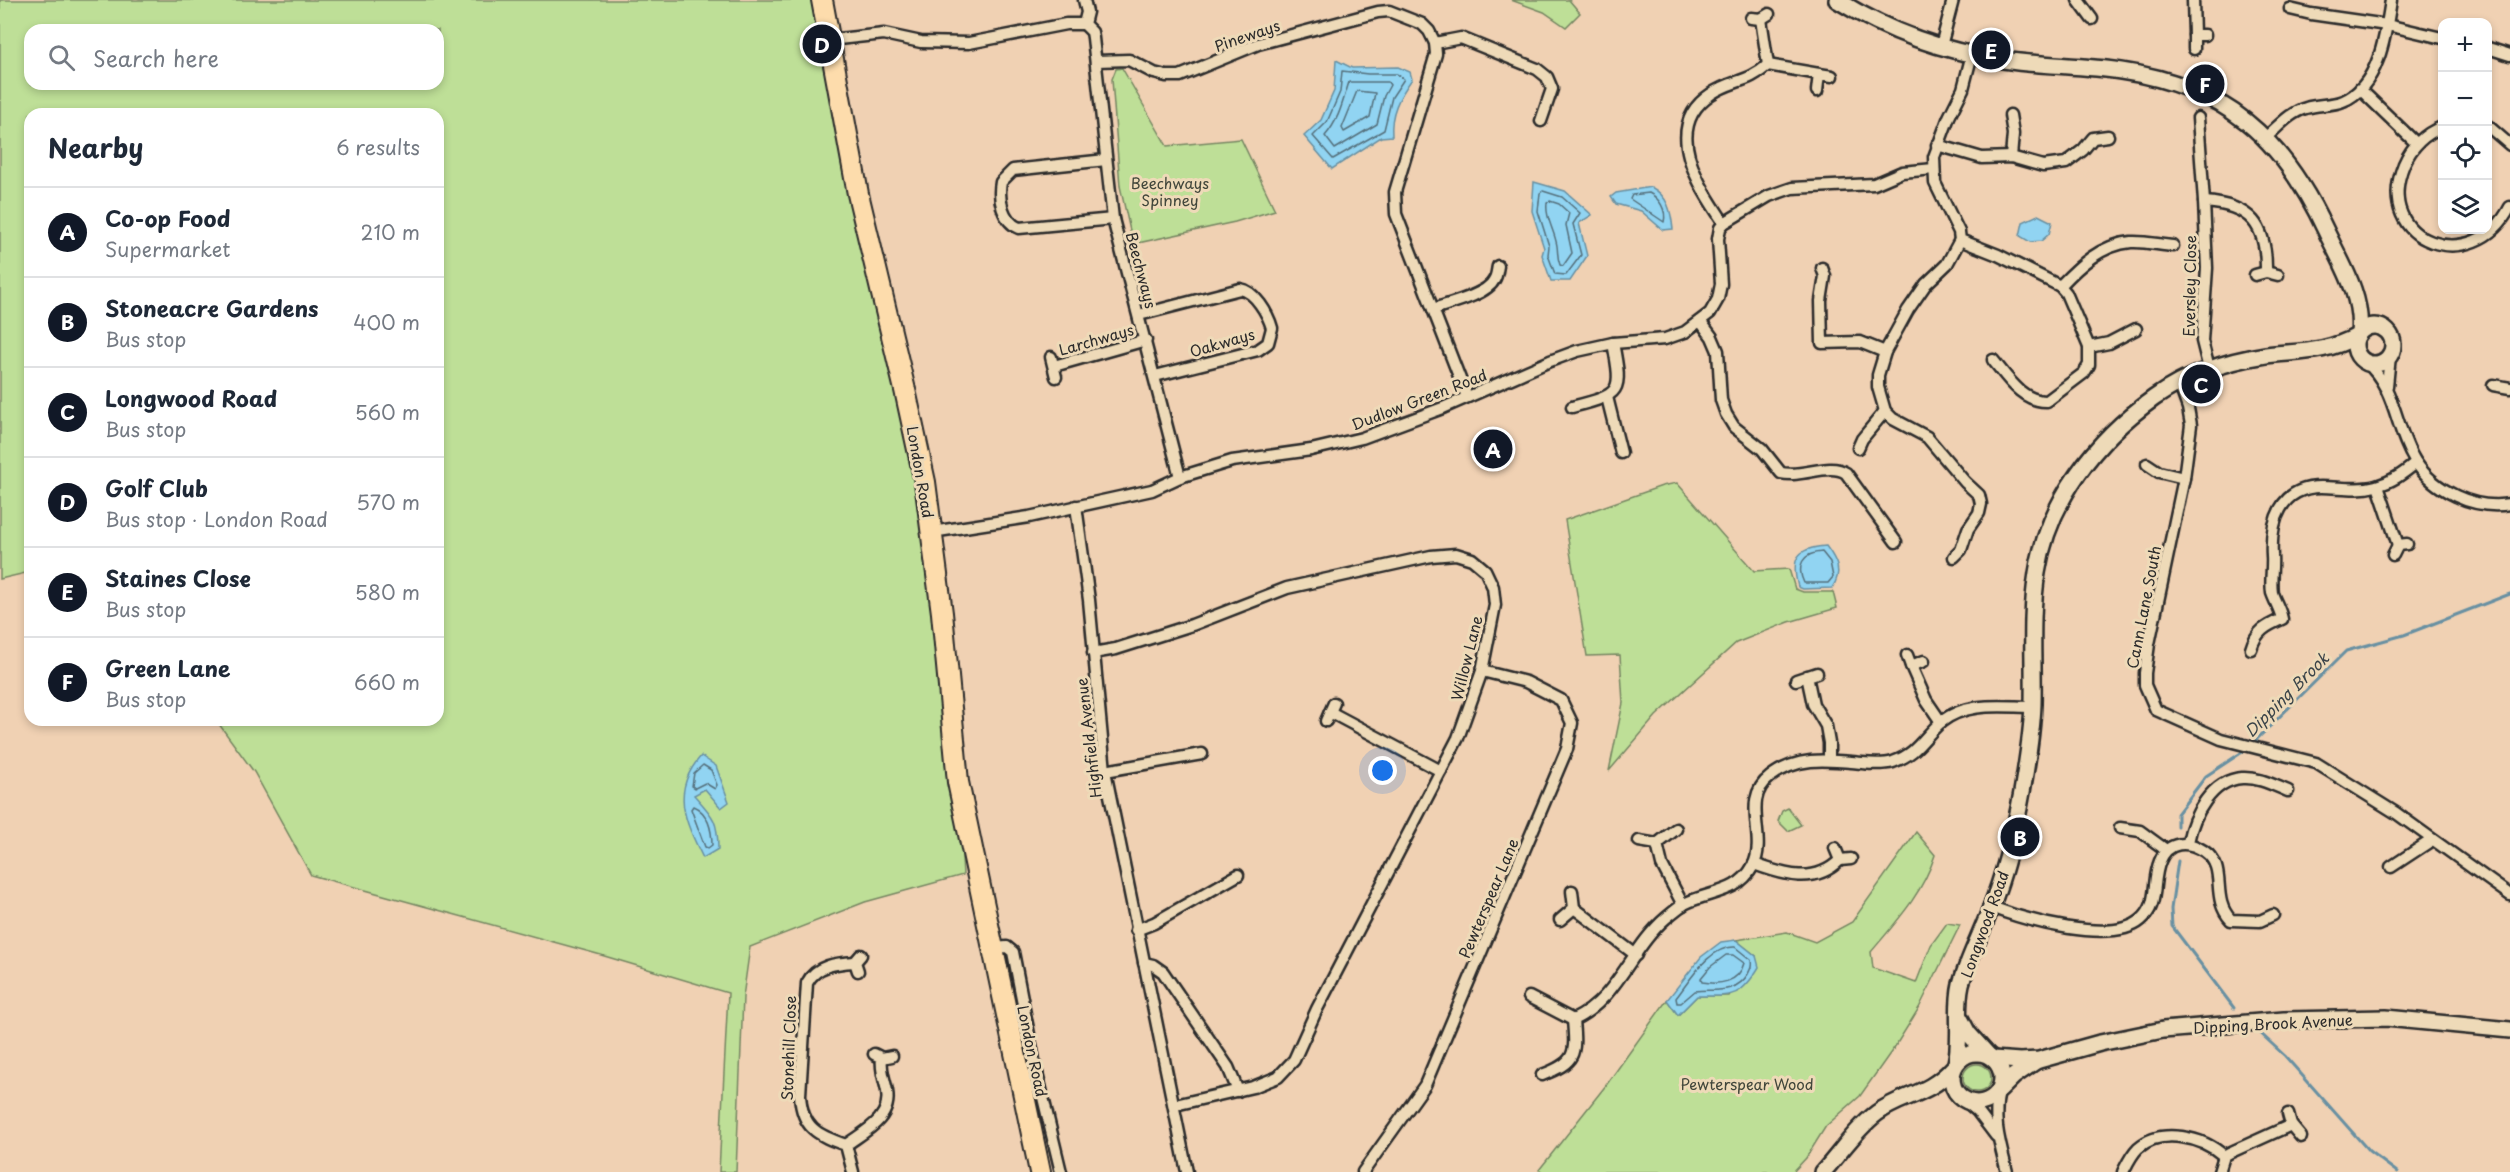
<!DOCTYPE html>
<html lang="en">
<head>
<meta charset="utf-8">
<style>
  body { margin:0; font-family:"Playpen Sans",sans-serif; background:#f2f2f3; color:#1f2937 }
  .controls { position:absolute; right:18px; top:18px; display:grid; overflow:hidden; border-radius:12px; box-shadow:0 3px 9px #0003 }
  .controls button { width:54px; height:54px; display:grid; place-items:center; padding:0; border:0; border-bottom:2px solid #e0e1e3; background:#fff; color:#1f2937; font:30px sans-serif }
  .you { position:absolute; left:1383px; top:771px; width:21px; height:21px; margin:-15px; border:4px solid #fff; border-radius:50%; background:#1a73e8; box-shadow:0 0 0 9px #1a73e833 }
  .badge { display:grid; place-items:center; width:39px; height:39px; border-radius:50%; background:#111827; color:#fff; font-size:20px; font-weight:700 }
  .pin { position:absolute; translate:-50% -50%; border:3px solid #fff; box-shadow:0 2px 6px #0006 }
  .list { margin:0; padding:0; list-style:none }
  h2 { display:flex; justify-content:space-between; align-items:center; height:78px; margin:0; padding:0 24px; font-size:26px }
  h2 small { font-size:20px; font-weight:400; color:#747a83 }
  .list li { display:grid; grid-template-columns:39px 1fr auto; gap:18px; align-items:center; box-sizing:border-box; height:90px; padding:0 24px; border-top:2px solid #e0e1e3 }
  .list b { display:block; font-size:22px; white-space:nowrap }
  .list p { margin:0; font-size:20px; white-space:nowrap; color:#747a83 }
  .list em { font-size:20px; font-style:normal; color:#747a83 }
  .icon { flex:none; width:33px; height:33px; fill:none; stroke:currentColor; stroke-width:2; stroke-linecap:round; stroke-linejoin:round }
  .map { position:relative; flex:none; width:2510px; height:1172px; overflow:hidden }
  .search { position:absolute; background:#fff; box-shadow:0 3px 9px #0003; left:24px; top:24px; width:420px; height:66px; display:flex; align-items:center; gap:15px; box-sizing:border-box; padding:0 21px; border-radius:18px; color:#747a83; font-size:22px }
  .panel { position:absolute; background:#fff; box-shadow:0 3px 9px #0003; left:24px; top:108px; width:420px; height:618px; border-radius:18px }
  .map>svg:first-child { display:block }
</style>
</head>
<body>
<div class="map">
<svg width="2510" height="1172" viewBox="0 0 2510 1172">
  <rect width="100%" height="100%" fill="#f0d1b3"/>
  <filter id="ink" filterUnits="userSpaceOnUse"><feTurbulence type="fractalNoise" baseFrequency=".0167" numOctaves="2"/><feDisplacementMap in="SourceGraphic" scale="12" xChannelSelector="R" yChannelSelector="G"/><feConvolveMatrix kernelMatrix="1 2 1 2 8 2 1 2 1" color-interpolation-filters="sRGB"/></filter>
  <g filter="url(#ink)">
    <g fill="#bedf97" stroke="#748561" stroke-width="1.5" fill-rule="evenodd">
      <path d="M 0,0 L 814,0 L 899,362 L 956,758 L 963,875 L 865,902 L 750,947 L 743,997 L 736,1172 L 719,1172 L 728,993 L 601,955 L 311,875 L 254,772 L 216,720 L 438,720 L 438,114 L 30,114 L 30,572 L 0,579 ZM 30,30 L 438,30 L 438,84 L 30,84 Z"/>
      <path d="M 1511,0 L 1569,0 L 1580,13 L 1566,27 L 1544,12 Z"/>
      <path d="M 1122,68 L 1167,146 L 1241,139 L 1275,210 L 1235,222 L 1133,244 L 1120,186 L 1112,79 L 1116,69 Z"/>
      <path d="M 1677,483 L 1754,571 L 1789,569 L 1795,589 L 1803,592 L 1833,592 L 1837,608 L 1789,622 L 1736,643 L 1656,716 L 1609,771 L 1623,703 L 1620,655 L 1587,656 L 1565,520 L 1662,486 Z"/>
      <path d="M 1788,808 L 1801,825 L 1788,831 L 1778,821 L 1782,811 Z"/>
      <path d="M 1916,832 L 1935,855 C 1923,893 1897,921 1871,952 L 1873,968 L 1916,983 L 1931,945 L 1947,923 L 1960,925 L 1919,1008 L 1896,1045 L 1860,1096 L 1826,1126 L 1806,1158 L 1793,1172 L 1541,1172 L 1539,1170 L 1607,1084 L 1667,1000 L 1678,1015 L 1697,996 L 1729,996 L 1756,956 L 1736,940 L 1787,932 L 1815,942 L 1852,922 Z"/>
      <circle cx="1977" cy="1078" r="14"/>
    </g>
    <g fill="#91d4f2" stroke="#6890a2" stroke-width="1.5">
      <path d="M 1336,60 L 1352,68 L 1398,67 L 1410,72 L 1412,79 C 1399,97 1390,113 1392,136 L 1381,137 L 1332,169 L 1304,136 L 1321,120 L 1334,91 Z"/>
      <path d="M 1534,182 L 1565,191 L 1592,215 L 1579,223 L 1587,256 L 1570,281 L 1551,281 L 1542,255 L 1544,248 L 1532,211 Z"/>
      <path d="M 1651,187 C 1668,196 1671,211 1673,229 L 1663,230 L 1641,211 L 1616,204 L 1611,197 L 1616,193 Z"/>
      <path d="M 2038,215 L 2052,222 L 2049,234 L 2041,241 L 2030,242 L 2020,236 L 2023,222 Z"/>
      <path d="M 1826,546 C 1837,561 1843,572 1832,588 L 1803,589 L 1798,587 C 1791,560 1795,548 1826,546 Z"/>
      <path d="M 701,756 L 716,766 L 729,802 L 721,808 L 705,789 L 694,795 C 713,816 718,820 718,849 L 703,858 C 685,821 670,791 701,756 Z"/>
      <path d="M 1736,940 L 1756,956 L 1759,967 C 1740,999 1731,996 1697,996 L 1678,1015 L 1667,1000 L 1701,957 L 1721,942 Z"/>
    </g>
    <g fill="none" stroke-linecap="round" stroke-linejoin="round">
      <g stroke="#546f7b" stroke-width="1.5">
        <path d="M 1342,71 L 1368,74 L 1397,74 L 1404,79 L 1392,97 L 1384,130 L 1333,159 L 1313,136 L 1327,122 L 1340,92 Z"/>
        <path d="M 1349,82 L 1388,82 L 1390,85 L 1384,96 L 1377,124 L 1335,149 L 1325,136 C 1339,120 1343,101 1349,82 Z"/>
        <path d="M 1357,91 L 1375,93 L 1370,117 L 1344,132 L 1342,128 Z"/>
        <path d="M 1543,191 L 1562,197 L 1580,213 L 1573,224 L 1581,255 L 1566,275 L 1555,274 L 1548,255 L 1549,246 L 1538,211 L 1540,193 Z"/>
        <path d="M 1649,193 C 1659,198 1667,210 1664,222 L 1630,199 L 1632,195 Z"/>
        <path d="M 1550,201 L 1559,204 L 1569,213 L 1566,225 L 1572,253 L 1563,266 L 1560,265 C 1557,257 1558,253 1557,246 C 1555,231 1545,218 1547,203 Z"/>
        <path d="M 1822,552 L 1830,562 L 1833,577 L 1828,583 L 1804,583 C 1796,566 1802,553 1822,552 Z"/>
        <path d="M 703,765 L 711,770 L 717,785 L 715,789 L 705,783 L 695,788 L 692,786 L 694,773 Z"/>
        <path d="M 693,806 C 708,812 712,830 712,845 L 708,848 L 705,847 L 691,809 Z"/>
        <path d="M 1735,947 L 1751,960 C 1752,966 1751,968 1748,974 C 1736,994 1715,989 1695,991 L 1681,1003 L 1677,1003 L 1676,998 C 1691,979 1709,946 1735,947 Z"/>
        <path d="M 1726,955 L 1733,955 L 1744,963 C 1739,983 1719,985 1702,982 L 1701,978 L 1710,967 Z"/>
      </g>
      <g stroke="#6890a2" stroke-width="3">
        <path d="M 2252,744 L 2346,651 L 2404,635 L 2510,594"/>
        <path d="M 2177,826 L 2177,814 L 2206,776 L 2247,749"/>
        <path d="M 2178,861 L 2171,909 L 2172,926 L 2234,1008"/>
        <path d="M 2258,1031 L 2285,1056 L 2369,1151 L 2397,1172"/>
      </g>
      <defs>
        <g id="street">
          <path d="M 1084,0 L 1087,12 L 1084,24 L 1092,32 L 1093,38 L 1113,219 L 1180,477"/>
          <path d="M 2078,0 L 2092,19"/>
          <path d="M 2193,0 L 2194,35"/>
          <path d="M 2290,9 L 2311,14 L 2387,25 L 2442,38"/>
          <path d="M 1751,18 L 1761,19 L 1769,14"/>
          <path d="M 1761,19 L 1768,65"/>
          <path d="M 829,40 L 884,34 L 921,42 L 969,43 L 1066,24 L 1084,24"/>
          <path d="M 1435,43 L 1461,38 L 1537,69 L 1547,77 L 1552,89 L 1541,121"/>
          <path d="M 1941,46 L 1953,0"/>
          <path d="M 2488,48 L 2510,55"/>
          <path d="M 2194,49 L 2194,35 L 2205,35"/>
          <path d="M 1972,54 L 1963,89 L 1949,117 L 1934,157 L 1935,183 L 1959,232 L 1960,240 L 1998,255 L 2060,286 L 2066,293 L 2089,347 L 2089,365 L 2084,373 L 2047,401 C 2022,402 2007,377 1993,360"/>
          <path d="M 1096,61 L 1129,60 L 1154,73 L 1166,76 L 1180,76 L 1258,44 L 1378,12 L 1389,11 L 1422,24 L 1429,31 L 1435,43 L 1436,54 L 1395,192 L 1396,214 L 1467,397"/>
          <path d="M 2360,89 L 2416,143"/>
          <path d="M 1817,91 L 1819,74 L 1832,76"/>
          <path d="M 2010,115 L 2013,134 L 2011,157"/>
          <path d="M 2198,118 L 2204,202"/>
          <path d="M 2488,126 L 2510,145"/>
          <path d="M 2442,127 C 2424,134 2412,146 2404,164 C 2371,244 2475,277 2510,207"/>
          <path d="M 2265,138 C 2277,128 2290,112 2306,108 C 2318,104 2331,106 2343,101 C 2379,86 2386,34 2391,0"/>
          <path d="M 1937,145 L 1982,158 L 2011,157 L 2043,166 L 2066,163 L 2083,150 L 2093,138 L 2108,136"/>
          <path d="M 1106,160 L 1013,170 L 1001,182 C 998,198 1002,221 1019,228 L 1113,219"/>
          <path d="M 1724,223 C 1700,187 1660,128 1711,94 C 1731,80 1748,83 1768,65 L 1819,74"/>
          <path d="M 1822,268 L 1825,276 L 1821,301 L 1822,343 L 1860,342 L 1885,352"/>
          <path d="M 2255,275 L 2266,272 L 2278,275"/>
          <path d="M 2060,286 C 2080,265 2101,245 2131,242 C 2145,241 2159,245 2173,246"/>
          <path d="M 1433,309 C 1448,304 1487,295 1494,280 C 1497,276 1497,270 1498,266"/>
          <path d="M 1139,315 L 1240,289 C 1255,291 1268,314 1272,328 L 1268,343 L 1258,350 L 1155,376"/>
          <path d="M 1701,322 L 1712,337 L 1718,351 L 1721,400 L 1726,414 L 1734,427 L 1762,449 L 1781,473 C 1803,478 1829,462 1846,473 L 1896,542"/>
          <path d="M 2089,347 L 2109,343 L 2136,329"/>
          <path d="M 1051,357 L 1056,377"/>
          <path d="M 2365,361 C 2410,400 2387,464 2456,496 C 2473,504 2491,507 2510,504"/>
          <path d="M 1054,366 L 1146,340"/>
          <path d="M 2209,369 L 2202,341 L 2207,268 L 2204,202 C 2251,205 2267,225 2266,272"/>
          <path d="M 2179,383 L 2188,408 L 2191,425 L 2184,478 L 2149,644 L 2145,673 L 2145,685 L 2156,710 L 2221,739 L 2316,763 L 2396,813 L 2510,895"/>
          <path d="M 2493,385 L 2510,388"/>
          <path d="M 2387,386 L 2390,356"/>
          <path d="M 1607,397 L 1621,453"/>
          <path d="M 1572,407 C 1621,394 1623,394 1613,343"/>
          <path d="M 1858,448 L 1862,439 L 1885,411"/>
          <path d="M 2147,464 L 2159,472 L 2184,478"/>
          <path d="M 2378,486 L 2398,545"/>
          <path d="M 1076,506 L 1089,600 L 1105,771 L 1187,1172"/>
          <path d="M 932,532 L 1029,517 L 1152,490 L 1180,477 L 1232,461 L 1311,450 L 1362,438 L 1443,408 L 1550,361 L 1577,351 L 1613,343 L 1665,339 L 1685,332 L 1710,313 L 1718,299 L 1721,284 L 1718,239 L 1720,228 L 1724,223 L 1769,196 L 1792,188 L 1874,184 L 1902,172 L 1934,169"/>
          <path d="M 2393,555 L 2398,545 L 2407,544"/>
          <path d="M 1954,557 L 1961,550 L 1968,529 L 1979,513 L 1981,504 L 1979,495 L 1965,482 L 1927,437 L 1893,419 L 1885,411 L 1878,387 L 1878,375 L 1885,352 L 1908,310 L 1926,284 L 1947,264 L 1960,240"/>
          <path d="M 2251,649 C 2256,631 2266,626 2282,619 C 2280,609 2275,602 2272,593 C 2270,581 2273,568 2272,556 C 2270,522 2280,487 2321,487 C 2340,487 2357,491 2376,486 C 2392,482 2404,473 2416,463"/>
          <path d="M 1093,653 L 1116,649 L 1192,625 L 1287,588 L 1431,556 L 1456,554 L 1472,559 L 1485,570 L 1493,587 L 1495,605 L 1482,671 L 1458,738 L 1317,1009 L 1294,1060 L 1278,1077 L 1253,1087 L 1175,1105"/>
          <path d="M 1907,655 L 1911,666 L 1924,661"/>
          <path d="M 1911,666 L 1926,700 L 1941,722"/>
          <path d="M 1807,676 L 1813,704 L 1826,726 L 1829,743 L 1829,760"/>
          <path d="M 1796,680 L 1817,673"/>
          <path d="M 1330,712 L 1441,771"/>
          <path d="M 1326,721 L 1334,703"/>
          <path d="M 1105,771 L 1202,754"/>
          <path d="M 2120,828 L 2140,831 L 2166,850"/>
          <path d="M 1639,841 L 1657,844 L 1676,829"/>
          <path d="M 2188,842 C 2193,816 2211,780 2242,778 C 2259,777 2273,785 2288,791"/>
          <path d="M 1657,844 L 1662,865 L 1683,905"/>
          <path d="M 1835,848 L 1840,860 L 1851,859"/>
          <path d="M 1754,864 C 1784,875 1815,885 1840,860"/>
          <path d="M 2391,867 L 2432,840"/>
          <path d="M 1991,907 C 2025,920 2112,945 2141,920 C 2160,904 2151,882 2160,861 C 2168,841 2188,840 2204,851 C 2229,868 2209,897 2231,920 L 2260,921 L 2273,915"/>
          <path d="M 1574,908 L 1636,955"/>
          <path d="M 1560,920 L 1574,908 L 1572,891"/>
          <path d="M 1136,930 L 1154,923 L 1238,875"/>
          <path d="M 992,948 L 1007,947 L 1013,952 L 1034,1060 L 1061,1172"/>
          <path d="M 1144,963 L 1153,965 L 1163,972 L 1228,1067 L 1238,1091"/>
          <path d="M 858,971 L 855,962 L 861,955"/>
          <path d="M 1529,997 L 1573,1020"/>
          <path d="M 874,1054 L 882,1058 L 892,1056"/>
          <path d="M 1542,1075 C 1576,1062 1576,1055 1573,1020 C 1618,999 1630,949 1666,918 C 1672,913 1678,908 1684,904 C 1709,891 1738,894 1753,866 C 1768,837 1740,800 1770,777 C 1798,755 1829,760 1862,763 C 1872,764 1883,765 1893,762 C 1918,753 1923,738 1941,722 C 1967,701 2002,707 2033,707"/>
          <path d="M 1999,1091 C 1992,1121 2000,1144 2007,1172"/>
          <path d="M 1964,1100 L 1977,1111 L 1996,1136"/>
          <path d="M 2288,1114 L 2291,1125 L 2301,1137"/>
          <path d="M 846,1145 C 865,1131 892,1119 887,1091 C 885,1080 880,1070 882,1058"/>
          <path d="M 853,1172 L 846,1145 C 817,1135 802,1128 800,1095 L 807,983 C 816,965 837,963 855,962"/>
          <path d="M 1363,1172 L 1425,1085 L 1567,749 L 1572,723 L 1561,700 L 1526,682 L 1482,671"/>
          <path d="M 2123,1172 C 2127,1164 2131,1155 2138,1148 C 2161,1127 2203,1137 2224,1156"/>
          <path d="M 2219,1172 L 2224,1156 L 2229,1153 L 2291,1125"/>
        </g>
        <g id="secondary">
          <path d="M 1837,0 C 1887,31 1945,52 2003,60 C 2042,66 2082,65 2121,71 C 2225,86 2283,138 2326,231 C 2341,263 2363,296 2359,333"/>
          <circle cx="2374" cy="345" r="19"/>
          <path d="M 1960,1018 L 1968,1033 L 1988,1055"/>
          <circle cx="1977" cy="1078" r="25"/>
          <path d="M 1993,1059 L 2020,1061 L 2039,1060 L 2100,1043 L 2163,1030 L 2284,1020 L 2386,1018 L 2510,1030"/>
          <path d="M 1956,1063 C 1962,1037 1955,1010 1961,984 C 1968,959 1981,935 1990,910 C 2005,872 2015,832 2022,792 C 2027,763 2032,734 2033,704 C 2034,660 2030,616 2037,573 C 2048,501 2095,440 2154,398 C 2187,375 2226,361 2266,355 C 2300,351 2326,353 2357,336"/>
          <path d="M 2000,1090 L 2014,1076 L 2036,1061"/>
          <path d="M 1823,1172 C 1841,1152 1856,1129 1877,1113 C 1903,1094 1928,1096 1953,1068"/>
        </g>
        <path id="highway" d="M 822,0 L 858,194 L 905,390 L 925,482 L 942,613 L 958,782 L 1040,1172"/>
      </defs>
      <use href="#street" stroke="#2b2b2b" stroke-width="15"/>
      <use href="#secondary" stroke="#2b2b2b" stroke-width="20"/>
      <use href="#highway" stroke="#2b2b2b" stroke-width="24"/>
      <use href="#street" stroke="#eedab8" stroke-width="10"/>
      <use href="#secondary" stroke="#eedab8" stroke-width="15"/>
      <use href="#highway" stroke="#fddcac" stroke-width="20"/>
    </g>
  </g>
  <g text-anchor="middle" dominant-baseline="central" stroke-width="6" stroke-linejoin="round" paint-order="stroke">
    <g font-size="15" fill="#2b2b2b" stroke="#eedab8">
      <text transform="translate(1247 35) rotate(-19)">Pineways</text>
      <text transform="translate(1142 270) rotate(75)">Beechways</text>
      <text transform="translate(2189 286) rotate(-89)">Eversley Close</text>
      <text transform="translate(1096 339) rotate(-16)">Larchways</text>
      <text transform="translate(1222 342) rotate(-16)">Oakways</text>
      <text transform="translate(1419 399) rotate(-21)">Dudlow Green Road</text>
      <text transform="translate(921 472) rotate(80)">London Road</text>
      <text transform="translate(2143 607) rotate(-79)">Cann Lane South</text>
      <text transform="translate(1466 658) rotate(-76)">Willow Lane</text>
      <text transform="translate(1088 738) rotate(-97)">Highfield Avenue</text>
      <text transform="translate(1488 898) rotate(-67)">Pewterspear Lane</text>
      <text transform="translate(1984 924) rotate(-70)">Longwood Road</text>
      <text transform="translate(2273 1023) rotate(-3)">Dipping Brook Avenue</text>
      <text transform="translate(788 1048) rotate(-88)">Stonehill Close</text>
      <text transform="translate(1033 1051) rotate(78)">London Road</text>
    </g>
    <g font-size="15" fill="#41463b" stroke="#eedab8">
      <text x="1170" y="182">Beechways<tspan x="1170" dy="17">Spinney</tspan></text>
      <text x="1747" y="1083">Pewterspear Wood</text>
    </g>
    <g font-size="16" font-style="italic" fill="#3a4449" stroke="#eedab8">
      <text transform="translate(2286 694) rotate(-45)">Dipping Brook</text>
    </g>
  </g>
</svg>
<div class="controls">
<button>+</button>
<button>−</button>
<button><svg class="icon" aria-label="locate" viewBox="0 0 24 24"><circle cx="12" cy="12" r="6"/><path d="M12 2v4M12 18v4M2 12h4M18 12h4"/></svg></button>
<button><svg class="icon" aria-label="layers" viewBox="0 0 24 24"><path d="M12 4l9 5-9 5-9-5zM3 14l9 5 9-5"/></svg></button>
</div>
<div class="you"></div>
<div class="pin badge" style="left:1493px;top:449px">A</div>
<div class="pin badge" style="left:2020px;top:837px">B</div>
<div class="pin badge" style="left:2201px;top:384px">C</div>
<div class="pin badge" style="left:822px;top:44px">D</div>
<div class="pin badge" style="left:1991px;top:50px">E</div>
<div class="pin badge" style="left:2205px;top:84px">F</div>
<div class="search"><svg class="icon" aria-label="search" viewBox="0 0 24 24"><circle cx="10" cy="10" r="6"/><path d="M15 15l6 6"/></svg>Search here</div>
<section class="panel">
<h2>Nearby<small>6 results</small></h2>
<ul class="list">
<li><span class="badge">A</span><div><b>Co-op Food</b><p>Supermarket</p></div><em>210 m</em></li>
<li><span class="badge">B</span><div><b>Stoneacre Gardens</b><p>Bus stop</p></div><em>400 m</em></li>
<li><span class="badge">C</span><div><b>Longwood Road</b><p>Bus stop</p></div><em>560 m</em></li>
<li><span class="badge">D</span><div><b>Golf Club</b><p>Bus stop · London Road</p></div><em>570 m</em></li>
<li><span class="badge">E</span><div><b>Staines Close</b><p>Bus stop</p></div><em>580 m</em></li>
<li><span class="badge">F</span><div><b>Green Lane</b><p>Bus stop</p></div><em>660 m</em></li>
</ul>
</section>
</div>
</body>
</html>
